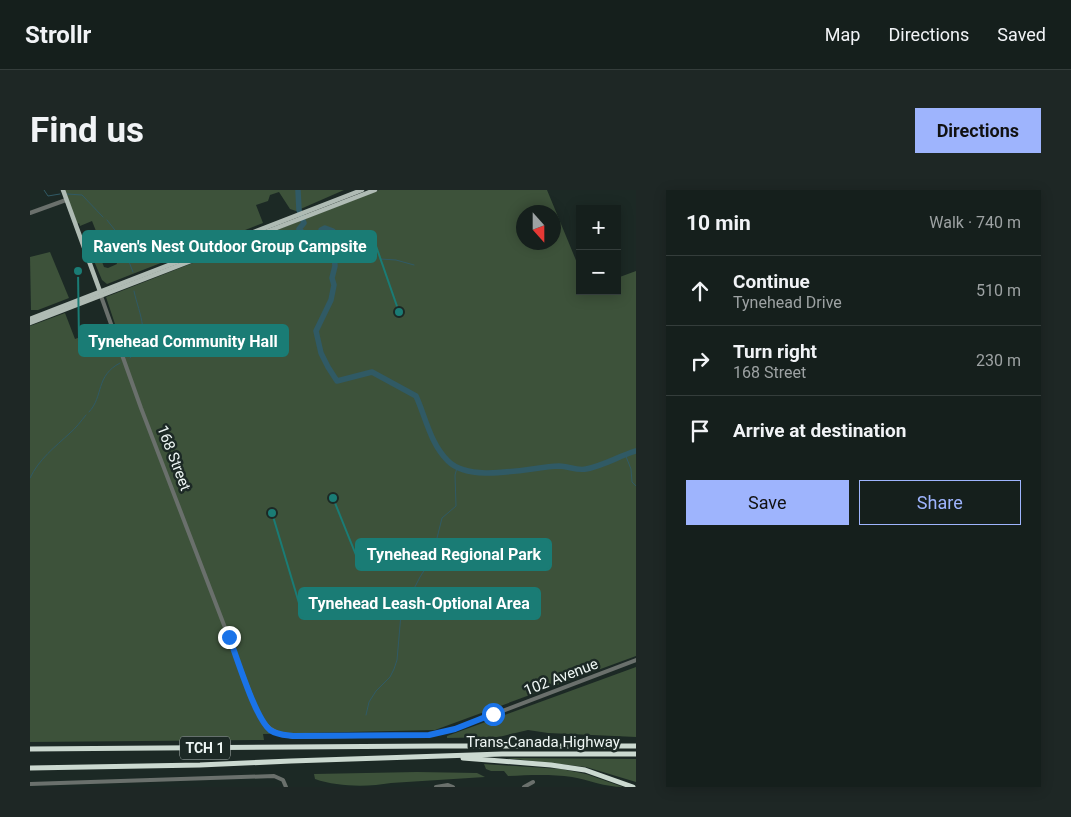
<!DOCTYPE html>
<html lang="en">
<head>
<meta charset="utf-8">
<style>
  body { margin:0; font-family:Roboto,sans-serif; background:#1e2725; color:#f1f3f6 }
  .controls { position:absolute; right:15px; top:15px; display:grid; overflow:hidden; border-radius:0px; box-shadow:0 2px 12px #0003 }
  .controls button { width:45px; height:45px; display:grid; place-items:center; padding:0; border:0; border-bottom:1px solid #343d3b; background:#151f1c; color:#f1f3f6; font:25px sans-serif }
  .compass { position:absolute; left:486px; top:15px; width:45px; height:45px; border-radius:50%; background:#151f1c; box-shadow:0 2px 12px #0003; rotate:159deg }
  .stop { position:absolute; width:15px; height:15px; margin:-11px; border:4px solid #1a73e8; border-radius:50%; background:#fff }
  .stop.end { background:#1a73e8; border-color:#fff; box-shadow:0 1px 5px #0008 }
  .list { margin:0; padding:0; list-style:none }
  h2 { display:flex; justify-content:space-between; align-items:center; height:65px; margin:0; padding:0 20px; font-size:21px }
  h2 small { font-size:16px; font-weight:400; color:#9da2a3 }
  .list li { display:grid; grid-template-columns:32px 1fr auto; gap:15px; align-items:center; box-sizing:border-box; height:70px; padding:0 20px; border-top:1px solid #343d3b }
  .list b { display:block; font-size:19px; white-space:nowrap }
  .list p { margin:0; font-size:16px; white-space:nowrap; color:#9da2a3 }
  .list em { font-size:16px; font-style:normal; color:#9da2a3 }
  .actions { display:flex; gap:10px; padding:15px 20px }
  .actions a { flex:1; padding:11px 0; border:1px solid #9eb4fd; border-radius:0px; text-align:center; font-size:18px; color:#9eb4fd }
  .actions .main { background:#9eb4fd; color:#111 }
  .icon { flex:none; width:28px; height:28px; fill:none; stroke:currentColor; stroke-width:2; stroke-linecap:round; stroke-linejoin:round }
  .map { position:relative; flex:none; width:606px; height:597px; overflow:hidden; border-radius:0px }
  header { display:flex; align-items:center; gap:30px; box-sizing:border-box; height:70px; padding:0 25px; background:#151f1c; border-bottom:1px solid #343d3b }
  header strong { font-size:24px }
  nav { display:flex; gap:28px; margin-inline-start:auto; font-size:18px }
  .intro { display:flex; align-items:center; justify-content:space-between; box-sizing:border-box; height:120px; padding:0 30px }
  h1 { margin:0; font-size:35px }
  .button { padding:12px 22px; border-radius:0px; background:#9eb4fd; color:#111; font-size:18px; font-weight:700 }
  main { display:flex; gap:30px; padding:0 30px }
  aside { flex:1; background:#151f1c; border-radius:0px; box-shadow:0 2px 12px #0003 }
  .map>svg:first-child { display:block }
</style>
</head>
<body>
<header>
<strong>Strollr</strong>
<nav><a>Map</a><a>Directions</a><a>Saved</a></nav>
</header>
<div class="intro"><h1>Find us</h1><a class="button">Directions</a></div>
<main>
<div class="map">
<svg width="606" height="597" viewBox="0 0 606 597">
  <rect width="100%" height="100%" fill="#1c2925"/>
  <g fill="#3d523a" fill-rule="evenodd">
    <path d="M 35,0 L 314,0 L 266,21 L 260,19 L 249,2 L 240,5 L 238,11 L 226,15 L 233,33 L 77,94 L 72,90 L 64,71 L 69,67 L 71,69 L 74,77 L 78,78 L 87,74 L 81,57 C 67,52 69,61 61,67 L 54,47 L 66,41 L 62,31 L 50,36 L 49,33 L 47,34 Z"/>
    <path d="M 349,0 L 517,0 L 550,80 L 550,101 L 587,101 L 587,88 L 606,81 L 606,466 L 405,540 L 233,544 L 234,550 L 0,552 L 0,136 L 35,123 L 45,149 L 85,134 L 76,107 ZM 493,22 L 524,22 L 524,52 L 493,52 Z"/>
    <path d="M 20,62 L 39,108 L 8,120 L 1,120 L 0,67 Z"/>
    <path d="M 606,477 L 606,547 L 518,543 L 498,540 L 469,547 L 417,548 L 417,546 Z"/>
    <path d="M 476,568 L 606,569 L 606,592 L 556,577 Z"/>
    <path d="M 454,574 L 531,579 L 556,584 L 593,597 C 575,597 559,590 542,587 C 521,584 500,585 478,586 L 474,581 L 461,581 L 456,579 Z"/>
    <path d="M 387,582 L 447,583 L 455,587 L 361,593 C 338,597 308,597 285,589 L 284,584 Z"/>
  </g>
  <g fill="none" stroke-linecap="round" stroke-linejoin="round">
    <g stroke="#305a65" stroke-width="1">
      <path d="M 14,0 L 18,6 L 30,4"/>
      <path d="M 37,4 L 52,5 L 73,27"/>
      <path d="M 77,30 L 88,44 L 103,82"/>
      <path d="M 304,61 C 316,67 332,67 345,69"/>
      <path d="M 350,69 L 366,70 L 384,75"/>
      <path d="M 100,168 C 123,147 109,125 104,101"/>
      <path d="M 59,222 C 74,206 65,186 90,173"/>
      <path d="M 595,264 L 601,279 L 602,292 L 606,296"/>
      <path d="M 0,288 C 9,269 25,257 40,243 C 46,238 51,231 56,225"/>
      <path d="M 336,525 L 339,512 L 346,501 L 360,487 L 364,479 L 367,470 L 371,424 L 390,387 L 402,368 L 412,328 L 426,316 L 425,285 L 427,278"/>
    </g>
    <path stroke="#305a65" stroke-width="5.5" d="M 268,0 L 269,20 L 274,33 L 269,39 L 279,49 L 288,49 L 290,48 L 291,40 L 295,38 L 303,41 L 306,47 L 304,65 L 305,76 L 302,88 L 304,95 L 301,110 L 286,141 L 291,163 L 298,177 L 307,191 L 342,182 L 386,206 C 396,228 400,253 418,271 C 441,294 500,277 529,276 C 538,276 547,281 556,279 C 573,276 589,266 606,261"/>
    <g stroke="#6a706c" stroke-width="4">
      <path d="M 0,23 L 36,10"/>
      <path d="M 71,106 L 111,218 L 220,503 C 230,528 233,542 263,547 L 399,545 L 425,539 L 606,470"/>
      <path d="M 0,594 L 244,586 L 253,590 L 256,597"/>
      <path d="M 406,597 L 418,595 L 423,597"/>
      <path d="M 494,597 L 503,592"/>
    </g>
    <g stroke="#afbbb4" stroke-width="4.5">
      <path d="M 33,0 L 71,104"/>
      <path d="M 0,129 L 332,0"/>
      <path d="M 0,133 L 345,0"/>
    </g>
    <g stroke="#cbd9d0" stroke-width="5">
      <path d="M 0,559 L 407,556 L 606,556"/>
      <path d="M 433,568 L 521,575 L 555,580 L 603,597"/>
      <path d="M 0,578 L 170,575 L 261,571 L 472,564 L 606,564"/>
    </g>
  </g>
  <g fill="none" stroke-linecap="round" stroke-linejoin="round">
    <path stroke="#1a73e8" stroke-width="6" d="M 199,447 C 207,467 225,528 240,540 C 247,545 255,545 263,546 L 399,545 L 425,539 L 463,524"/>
  </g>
  <g text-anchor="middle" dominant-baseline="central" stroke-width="5" stroke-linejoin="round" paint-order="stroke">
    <rect fill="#1c2925" stroke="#afb8b6" stroke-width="1" x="150" y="546.5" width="50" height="23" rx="4"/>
    <g font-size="14" font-weight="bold" fill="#eef6f4">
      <text x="175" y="558">TCH 1</text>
    </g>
    <g font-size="15" fill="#eef6f4" stroke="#1c2925">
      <text transform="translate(144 268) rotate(69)">168 Street</text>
      <text transform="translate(531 487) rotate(-21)">102 Avenue</text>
      <text x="513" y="552">Trans-Canada Highway</text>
    </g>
  </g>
  <path fill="none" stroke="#1a7c75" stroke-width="2" d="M369 122L346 56M48 81L49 151M303 308L326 365M242 323L269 413"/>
  <g fill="#1a7c75" stroke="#1c2925" stroke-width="2">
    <circle cx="369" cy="122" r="5"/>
    <circle cx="48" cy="81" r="5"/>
    <circle cx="303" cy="308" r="5"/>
    <circle cx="242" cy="323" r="5"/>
  </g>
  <g fill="#1a7c75" stroke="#1a7c75" stroke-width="2">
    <rect x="53" y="41" width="293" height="31" rx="5"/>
    <rect x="49" y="135" width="209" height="31" rx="5"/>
    <rect x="326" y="349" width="195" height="31" rx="5"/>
    <rect x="269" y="398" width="241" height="31" rx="5"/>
  </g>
  <g font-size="16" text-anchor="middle" font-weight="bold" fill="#fff">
    <text x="200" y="62">Raven's Nest Outdoor Group Campsite</text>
    <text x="153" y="157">Tynehead Community Hall</text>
    <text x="424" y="370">Tynehead Regional Park</text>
    <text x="389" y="419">Tynehead Leash-Optional Area</text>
  </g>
</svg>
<div class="controls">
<button>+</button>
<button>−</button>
</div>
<svg class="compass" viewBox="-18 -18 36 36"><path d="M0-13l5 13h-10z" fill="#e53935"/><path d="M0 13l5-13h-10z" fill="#9da2a3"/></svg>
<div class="stop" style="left:463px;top:524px"></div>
<div class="stop end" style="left:199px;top:447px"></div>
</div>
<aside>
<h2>10 min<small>Walk · 740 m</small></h2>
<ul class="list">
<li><svg class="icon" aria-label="ahead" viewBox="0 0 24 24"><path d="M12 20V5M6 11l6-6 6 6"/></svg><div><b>Continue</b><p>Tynehead Drive</p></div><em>510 m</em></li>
<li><svg class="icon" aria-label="right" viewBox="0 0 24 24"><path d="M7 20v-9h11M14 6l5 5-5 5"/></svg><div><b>Turn right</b><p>168 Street</p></div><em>230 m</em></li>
<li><svg class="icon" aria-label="arrive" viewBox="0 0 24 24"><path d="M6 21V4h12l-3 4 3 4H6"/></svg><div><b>Arrive at destination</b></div></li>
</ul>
<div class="actions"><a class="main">Save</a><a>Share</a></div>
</aside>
</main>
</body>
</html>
